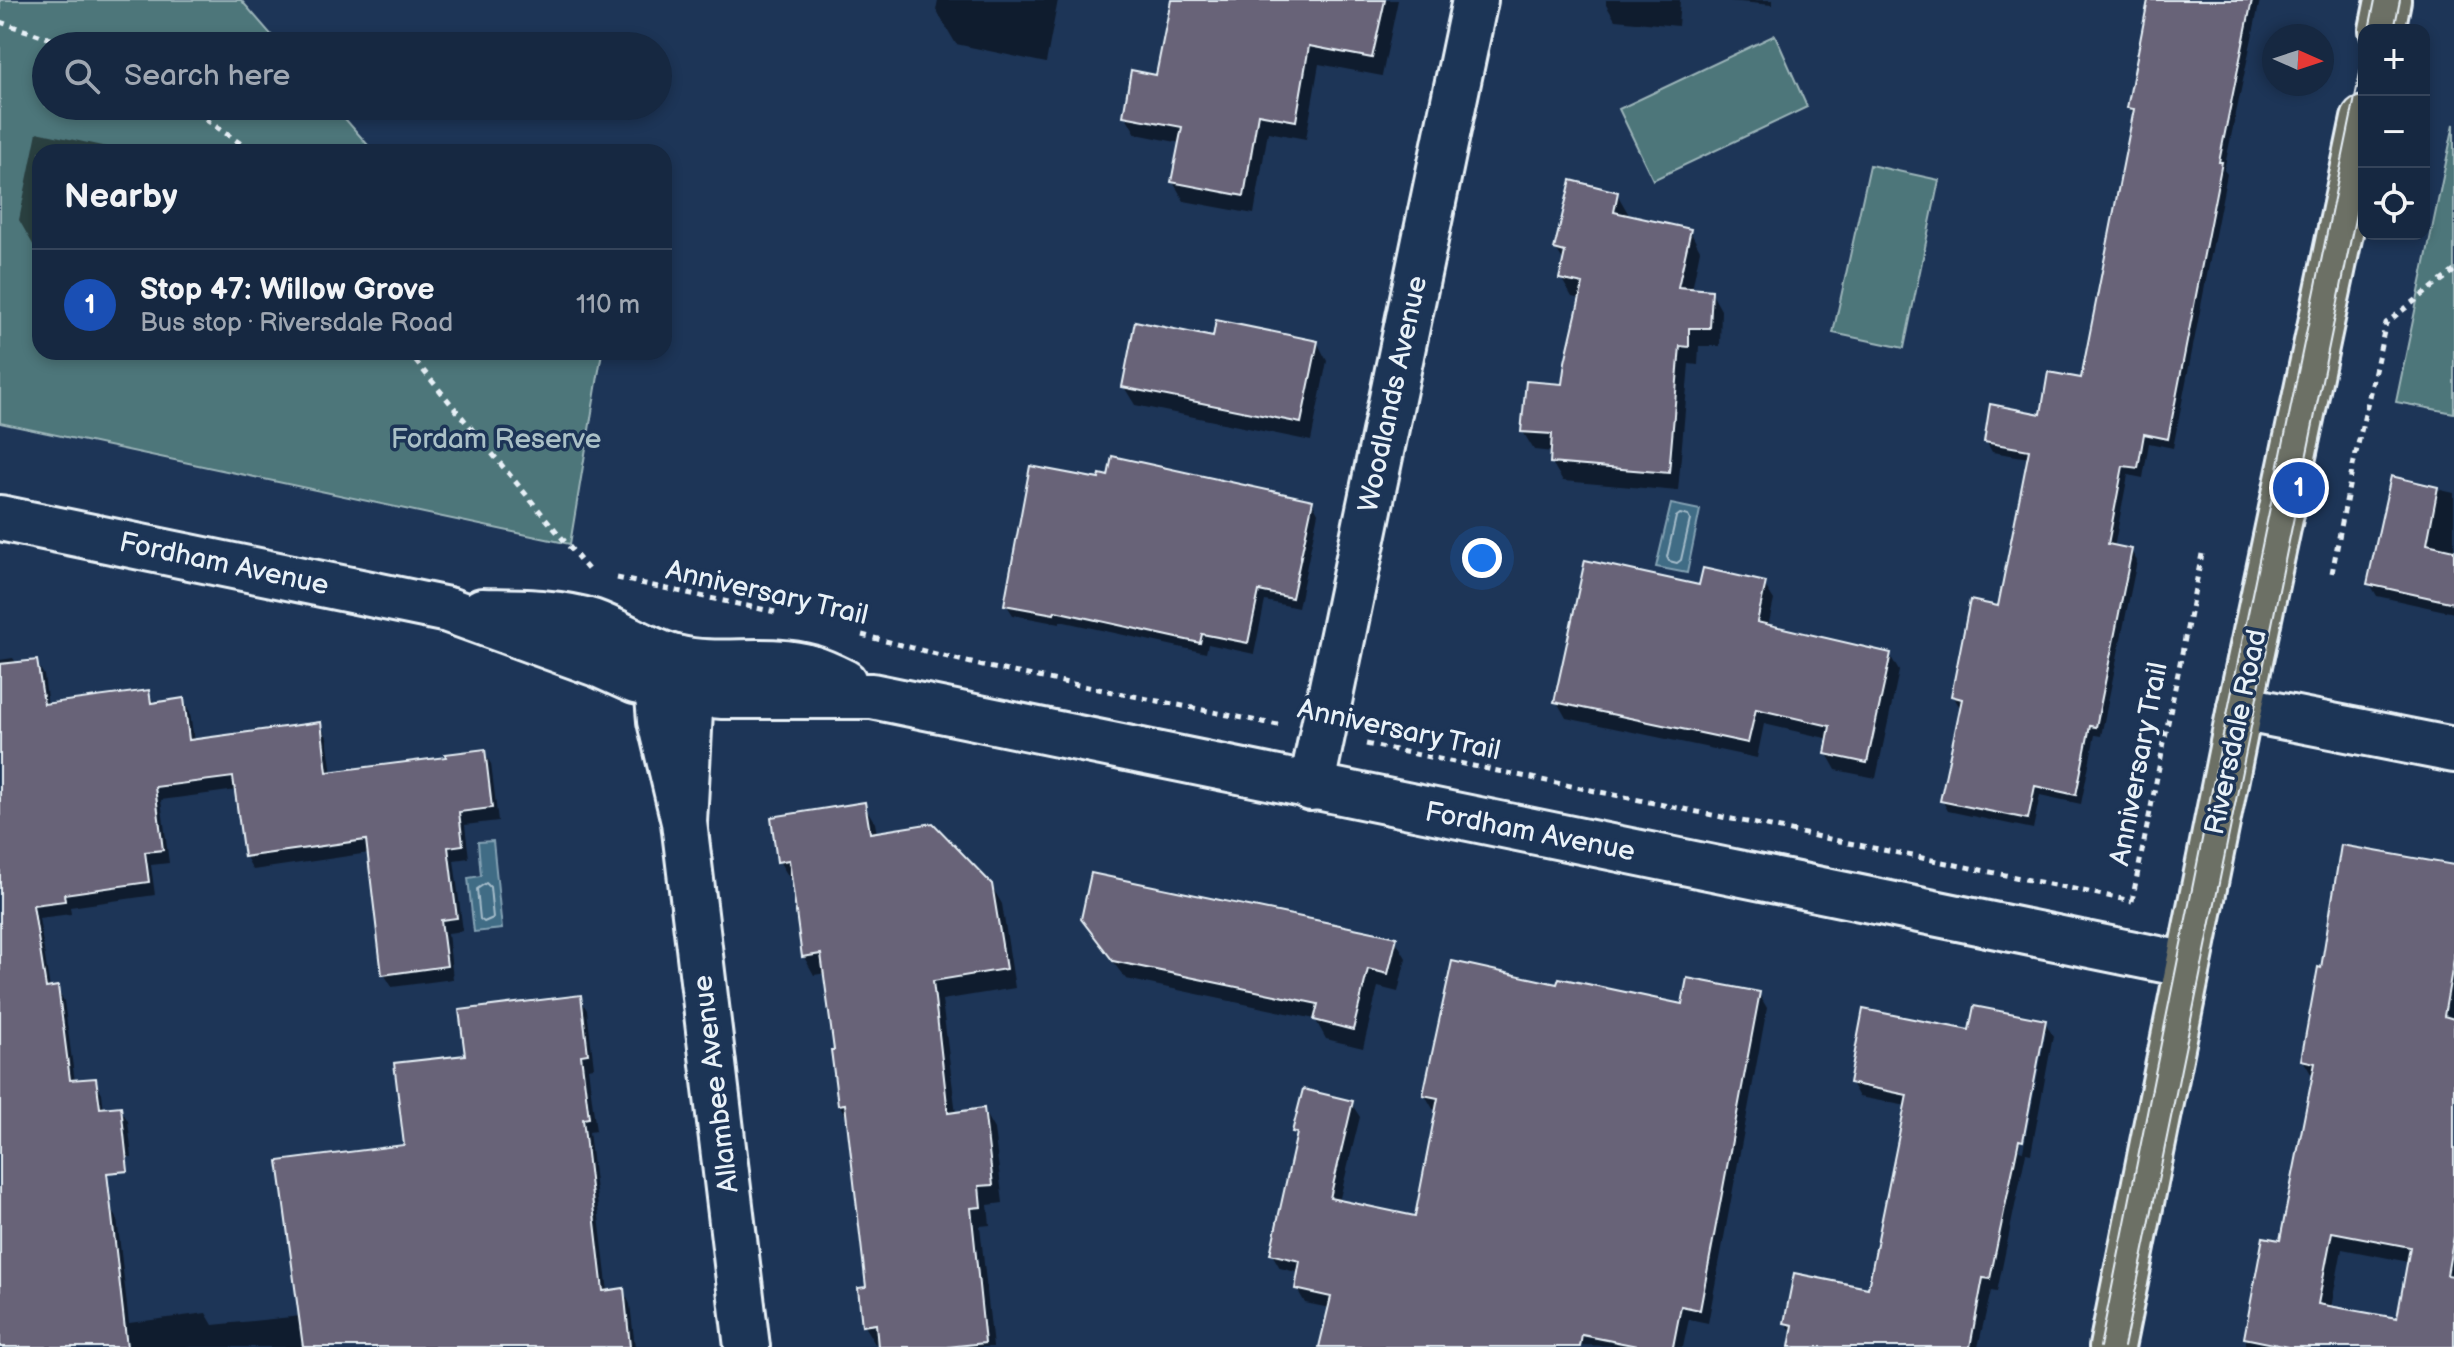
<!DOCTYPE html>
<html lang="en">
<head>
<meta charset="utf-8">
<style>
  body { margin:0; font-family:"Balsamiq Sans",sans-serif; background:#23344c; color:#f1f3f6 }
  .controls { position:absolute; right:24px; top:24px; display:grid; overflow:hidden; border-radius:16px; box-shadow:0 4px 12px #0003 }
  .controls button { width:72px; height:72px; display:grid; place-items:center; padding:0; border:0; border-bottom:2px solid #35445a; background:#162841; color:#f1f3f6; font:40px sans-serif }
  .compass { position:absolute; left:2262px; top:24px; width:72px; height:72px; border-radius:50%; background:#162841; box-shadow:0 4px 12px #0003; rotate:93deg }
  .you { position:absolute; left:1482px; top:558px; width:28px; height:28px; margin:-20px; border:6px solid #fff; border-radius:50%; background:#1a73e8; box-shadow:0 0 0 12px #1a73e833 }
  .badge { display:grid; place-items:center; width:52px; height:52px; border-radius:50%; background:#ffd166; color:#fff; font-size:26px; font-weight:700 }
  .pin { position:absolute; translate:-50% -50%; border:4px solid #fff; box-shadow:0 2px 8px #0006 }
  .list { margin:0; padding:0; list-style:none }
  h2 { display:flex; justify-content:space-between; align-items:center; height:104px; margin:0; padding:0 32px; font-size:34px }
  h2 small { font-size:26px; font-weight:400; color:#9ea6b1 }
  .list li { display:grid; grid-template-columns:52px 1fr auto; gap:24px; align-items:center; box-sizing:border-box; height:112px; padding:0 32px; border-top:2px solid #35445a }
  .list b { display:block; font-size:30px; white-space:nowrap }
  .list p { margin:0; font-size:26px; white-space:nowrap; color:#9ea6b1 }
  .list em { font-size:26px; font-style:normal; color:#9ea6b1 }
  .icon { flex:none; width:44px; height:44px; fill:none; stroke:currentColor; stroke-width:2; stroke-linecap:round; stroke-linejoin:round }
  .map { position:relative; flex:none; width:2454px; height:1347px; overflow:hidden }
  .search { position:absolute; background:#162841; box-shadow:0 4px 12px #0003; left:32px; top:32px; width:640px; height:88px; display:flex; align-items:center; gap:20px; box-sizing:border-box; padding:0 28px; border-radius:44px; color:#9ea6b1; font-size:30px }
  .panel { position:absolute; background:#162841; box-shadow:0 4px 12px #0003; left:32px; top:144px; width:640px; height:216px; border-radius:24px }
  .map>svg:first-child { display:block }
</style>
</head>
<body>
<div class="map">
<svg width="2454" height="1347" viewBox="0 0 2454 1347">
  <rect width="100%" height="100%" fill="#1d3557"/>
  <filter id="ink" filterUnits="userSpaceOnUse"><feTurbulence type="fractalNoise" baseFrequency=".0125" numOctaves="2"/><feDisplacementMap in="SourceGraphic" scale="16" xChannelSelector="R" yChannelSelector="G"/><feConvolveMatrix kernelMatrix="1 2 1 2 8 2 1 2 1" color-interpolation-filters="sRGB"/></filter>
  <g filter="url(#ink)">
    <g fill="#4e767a" stroke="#9bb4b9" stroke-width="2">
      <path d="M 0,0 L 241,0 L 281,46 L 46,46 L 46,106 L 334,106 L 374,152 L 40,152 L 40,352 L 602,352 L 570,544 L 0,423 Z"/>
      <path d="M 1775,35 L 1807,107 L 1653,180 L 1619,109 Z"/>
      <path d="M 2454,124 L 2454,413 L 2396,402 Z"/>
      <path d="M 1870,165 L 1939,180 L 1904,348 L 1833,333 Z"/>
    </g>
    <g fill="#406c85" stroke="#83a1b3" stroke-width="2">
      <path d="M 1671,504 L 1700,510 L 1687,573 L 1656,567 Z"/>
      <path d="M 493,841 L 502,929 L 474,932 L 468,878 L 481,876 L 478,842 Z"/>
    </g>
    <g fill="#0007" fill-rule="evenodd">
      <path d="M 938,0 L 1058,0 L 1046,63 L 956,44 L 936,10 Z"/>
      <path d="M 1173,0 L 1398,0 L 1382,76 L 1319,64 L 1306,139 L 1268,132 L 1254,214 L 1184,201 L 1173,182 L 1181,143 L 1136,134 L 1125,115 L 1158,77 Z"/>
      <path d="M 1606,0 L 1680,0 L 1678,26 L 1615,20 L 1606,5 Z"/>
      <path d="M 1719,0 L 1772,0 L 1772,5 Z"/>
      <path d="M 2145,0 L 2260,0 L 2224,170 L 2227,174 L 2173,448 L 2149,443 L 2143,478 L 2128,475 L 2114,548 L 2131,551 L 2137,561 L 2101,736 L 2095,735 L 2081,804 L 2040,795 L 2033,829 L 1948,811 L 1942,800 L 1962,707 L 1959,706 L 1953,696 L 1999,609 L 2029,458 L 1992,452 L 1986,441 L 2043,416 L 2083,380 L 2135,117 L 2129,107 L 2149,9 Z"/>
      <path d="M 37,132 L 130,152 L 40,152 L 40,249 L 35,248 L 19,220 Z"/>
      <path d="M 1617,194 L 1628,213 L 1627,217 L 1690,231 L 1700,250 L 1692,290 L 1711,292 L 1721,310 L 1720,346 L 1699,346 L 1698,365 L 1689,364 L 1678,491 L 1563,481 L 1552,463 L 1553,452 L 1534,450 L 1523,432 L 1564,386 L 1581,299 L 1572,297 L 1561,278 L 1565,263 L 1556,249 Z"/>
      <path d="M 1214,339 L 1317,342 L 1327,361 L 1311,441 L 1135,405 L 1124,387 Z"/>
      <path d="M 2392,479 L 2454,493 L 2454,613 L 2377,596 L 2370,584 Z"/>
      <path d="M 1101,481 L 1312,501 L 1318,513 L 1298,608 L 1265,601 L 1254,654 L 1208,644 L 1206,653 L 1060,621 L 1060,624 L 1013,615 L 1006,604 Z"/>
      <path d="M 1764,584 L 1774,600 L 1768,627 L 1890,655 L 1899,671 L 1876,778 L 1836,770 L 1827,754 L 1830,739 L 1764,724 L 1757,758 L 1566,718 L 1557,702 L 1701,587 Z"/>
      <path d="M 13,658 L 17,664 L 36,662 L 44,675 L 48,706 L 148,692 L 155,704 L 183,700 L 190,713 L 194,741 L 320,724 L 327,737 L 332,774 L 484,752 L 491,764 L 498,821 L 465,825 L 469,858 L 454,860 L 463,931 L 448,933 L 453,979 L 392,987 L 384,974 L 369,853 L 253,870 L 246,857 L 237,790 L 161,800 L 169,863 L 151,865 L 155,895 L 70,907 L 71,914 L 39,918 L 50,989 L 57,988 L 64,1001 L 75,1082 L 95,1080 L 102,1093 L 104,1110 L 120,1108 L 128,1121 L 132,1157 L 0,1164 L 0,660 Z"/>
      <path d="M 864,805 L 875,823 L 877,834 L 991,885 L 1002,904 L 1015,988 L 942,1000 L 956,1114 L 983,1110 L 994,1129 L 1003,1203 L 988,1205 L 990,1225 L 980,1226 L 993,1347 L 880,1347 L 880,1343 L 875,1344 L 864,1326 L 869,1289 L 849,1122 L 839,1104 L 836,1052 L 826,973 L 814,975 L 804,957 L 794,879 L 790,879 L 779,861 Z"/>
      <path d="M 2454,875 L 2454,1347 L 2246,1347 L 2246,1338 L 2281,1243 L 2314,1079 L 2303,1060 ZM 2342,1249 L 2409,1262 L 2398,1320 L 2331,1308 Z"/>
      <path d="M 1083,919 L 1395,939 L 1406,958 L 1398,992 L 1378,987 L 1363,1048 L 1326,1039 L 1315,1019 L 1126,979 L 1094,938 Z"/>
      <path d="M 1559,986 L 1684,1007 L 1759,994 L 1767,1008 L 1708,1323 L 1689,1319 L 1683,1347 L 1571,1345 L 1572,1347 L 1321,1347 L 1330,1308 L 1305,1303 L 1297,1289 L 1300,1273 L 1280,1268 L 1272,1254 L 1298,1137 L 1295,1132 L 1351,1103 L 1360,1117 L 1339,1202 L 1417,1219 L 1438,1110 L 1433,1109 L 1425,1095 Z"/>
      <path d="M 579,997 L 587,1010 L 594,1067 L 588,1068 L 596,1131 L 589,1132 L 608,1292 L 623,1290 L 630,1304 L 635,1347 L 0,1347 L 0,1219 L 109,1205 L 117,1218 L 129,1323 L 206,1313 L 213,1325 L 301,1316 L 406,1147 L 467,1057 Z"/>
      <path d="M 2045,1022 L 2053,1036 L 2031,1154 L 2026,1153 L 1997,1292 L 1991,1291 L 1978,1347 L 1791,1347 L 1793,1334 L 1786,1323 L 1870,1290 L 1907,1106 L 1859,1097 L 1851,1083 L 1970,1032 ZM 2042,1031 L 2046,1031 L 2023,1151 L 2019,1150 Z"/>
    </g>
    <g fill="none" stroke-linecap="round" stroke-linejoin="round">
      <g stroke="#a5bcca" stroke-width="2">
        <path d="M 1680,514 L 1688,516 L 1690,520 L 1681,560 L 1677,563 L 1669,561 L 1667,557 L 1676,517 Z"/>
        <path d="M 486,883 L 490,887 L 493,918 L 484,922 L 480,919 L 477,889 Z"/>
      </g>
    </g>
    <g fill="#686378" stroke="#e8f1f8" stroke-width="2" fill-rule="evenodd">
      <path d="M 1171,0 L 1385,0 L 1372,58 L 1309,46 L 1296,121 L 1258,114 L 1244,196 L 1171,182 L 1182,127 L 1123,116 L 1131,70 L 1156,75 Z"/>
      <path d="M 2148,0 L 2252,0 L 2219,162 L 2222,162 L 2168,439 L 2144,434 L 2138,468 L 2123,466 L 2108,544 L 2132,549 L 2096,727 L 2090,726 L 2076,795 L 2035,786 L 2028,819 L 1940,801 L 1962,699 L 1951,696 L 1970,600 L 1998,606 L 2029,450 L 1984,442 L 1990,404 L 2041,414 L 2048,372 L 2081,378 L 2134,109 L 2127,108 Z"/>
      <path d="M 1571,180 L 1618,192 L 1614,212 L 1691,229 L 1678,287 L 1712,290 L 1710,328 L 1689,328 L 1689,347 L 1680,346 L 1669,473 L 1550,463 L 1552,434 L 1521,432 L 1526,381 L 1562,384 L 1565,362 L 1583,284 L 1559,279 L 1565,252 L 1554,249 Z"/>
      <path d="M 1216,320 L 1318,341 L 1301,423 L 1122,387 L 1135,321 L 1213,337 Z"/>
      <path d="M 1112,456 L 1313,500 L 1292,598 L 1259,591 L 1248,643 L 1202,634 L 1200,643 L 1055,611 L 1054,614 L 1004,605 L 1030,466 L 1099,479 L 1100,474 L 1108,476 Z"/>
      <path d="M 2391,476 L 2438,487 L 2427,544 L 2454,550 L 2454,603 L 2367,584 Z"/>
      <path d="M 1585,560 L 1699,585 L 1703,568 L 1766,582 L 1757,622 L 1891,653 L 1867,763 L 1825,754 L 1830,726 L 1756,709 L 1748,743 L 1554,702 Z"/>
      <path d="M 37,660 L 44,704 L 149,690 L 151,703 L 184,698 L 189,740 L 321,722 L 327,772 L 446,757 L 445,754 L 485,749 L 492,808 L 459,812 L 463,845 L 448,847 L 457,918 L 441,920 L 447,966 L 382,975 L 366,840 L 244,857 L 233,777 L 155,787 L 163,850 L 145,852 L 149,882 L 64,894 L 65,901 L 33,905 L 46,988 L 58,986 L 70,1080 L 96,1078 L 100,1108 L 121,1106 L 128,1171 L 107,1173 L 127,1347 L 0,1347 L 0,664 Z"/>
      <path d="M 865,802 L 870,833 L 933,823 L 992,884 L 1006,969 L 933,981 L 948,1113 L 984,1108 L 993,1185 L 979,1186 L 981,1207 L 971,1208 L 985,1343 L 947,1347 L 878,1347 L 876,1324 L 862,1326 L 858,1288 L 866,1287 L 845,1104 L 838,1105 L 831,1050 L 834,1050 L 821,954 L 802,957 L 789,860 L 777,862 L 771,817 Z"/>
      <path d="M 2341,845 L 2454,865 L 2454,959 L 2444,1016 L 2454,1019 L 2454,1236 L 2447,1275 L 2454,1276 L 2454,1347 L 2288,1347 L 2244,1338 L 2263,1237 L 2280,1240 L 2315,1063 L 2301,1060 L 2318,967 L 2321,968 ZM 2332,1232 L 2410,1247 L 2397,1318 L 2318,1304 Z"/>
      <path d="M 1091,873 L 1397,937 L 1388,974 L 1368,969 L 1353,1030 L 1314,1020 L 1318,1004 L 1113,961 L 1081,919 Z"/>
      <path d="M 1452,961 L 1557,984 L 1559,978 L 1682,1004 L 1687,978 L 1760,992 L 1700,1310 L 1681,1306 L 1673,1347 L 1642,1347 L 1582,1335 L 1580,1347 L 1319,1347 L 1331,1297 L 1295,1289 L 1300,1261 L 1270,1254 L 1297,1133 L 1292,1132 L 1303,1089 L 1353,1101 L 1330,1198 L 1415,1216 L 1438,1098 L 1423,1095 Z"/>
      <path d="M 581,995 L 588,1054 L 581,1055 L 589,1118 L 583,1119 L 603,1291 L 624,1288 L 630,1347 L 303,1347 L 278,1161 L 404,1145 L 394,1063 L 465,1055 L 459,1010 Z"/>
      <path d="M 1974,1006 L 2046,1020 L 2023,1141 L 2019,1140 L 1990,1279 L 1983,1278 L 1970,1347 L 1789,1347 L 1793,1325 L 1784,1323 L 1794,1273 L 1868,1288 L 1907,1095 L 1849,1083 L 1863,1009 L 1969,1030 Z"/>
    </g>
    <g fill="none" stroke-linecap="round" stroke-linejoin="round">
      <defs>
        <g id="minor">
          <path d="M 2240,708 L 2454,750"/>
          <path d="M 1311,788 L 1475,0"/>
          <path d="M 684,822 L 691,693 L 686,675 L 675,658 L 661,676 L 658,697 L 660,721 L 684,822 L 747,1347"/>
        </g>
        <g id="tertiary">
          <path d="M 0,518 L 448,610 L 597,664 L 635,681 L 691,693 L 723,696 L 872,696 L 2188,965"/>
          <path d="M 482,611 C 519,612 556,611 592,622 C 621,632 646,651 676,658 C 720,669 768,655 811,668 C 822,671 834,677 844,682"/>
        </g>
        <g id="primary">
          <path d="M 2382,30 L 2388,0"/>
          <path d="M 2112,1347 L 2240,708 L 2364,119"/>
        </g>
      </defs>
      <use href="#minor" stroke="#e8f1f8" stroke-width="50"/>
      <use href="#tertiary" stroke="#e8f1f8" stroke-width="50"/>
      <use href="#primary" stroke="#e8f1f8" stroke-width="50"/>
      <g stroke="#e8f1f8" stroke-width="5" stroke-dasharray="6 6" stroke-linecap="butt">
        <path d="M 0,22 L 72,46"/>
        <path d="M 186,106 L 253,152"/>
        <path d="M 408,352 L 591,573"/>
        <path d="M 2332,573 L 2353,466 L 2386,323 L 2454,271"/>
        <path d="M 617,578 L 775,612"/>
        <path d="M 862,635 L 983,666 L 1278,725"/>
        <path d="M 1366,744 L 2132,901"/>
        <path d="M 2132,901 L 2203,549"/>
      </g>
      <use href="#minor" stroke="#1d3557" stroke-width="44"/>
      <use href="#tertiary" stroke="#1d3557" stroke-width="44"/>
      <use href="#primary" stroke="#6c7065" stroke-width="44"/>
      <g stroke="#e8f1f8" stroke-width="2">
        <path d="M 2369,30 L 2375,0"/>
        <path d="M 2394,30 L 2400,0"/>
        <path d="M 2100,1347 L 2229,705 L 2364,54"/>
        <path d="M 2124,1347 L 2364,175"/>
      </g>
    </g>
  </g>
  <g text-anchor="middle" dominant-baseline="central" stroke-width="7" stroke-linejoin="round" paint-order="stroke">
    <g font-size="28" fill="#e8f1f8" stroke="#1d3557">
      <text transform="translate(1393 394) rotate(-78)">Woodlands Avenue</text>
      <text transform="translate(224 564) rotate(12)">Fordham Avenue</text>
      <text transform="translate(767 593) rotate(13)">Anniversary Trail</text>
      <text transform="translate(1399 730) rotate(12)">Anniversary Trail</text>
      <text transform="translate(2236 732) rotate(-78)">Riversdale Road</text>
      <text transform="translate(2139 764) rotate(-79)">Anniversary Trail</text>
      <text transform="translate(1530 832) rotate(11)">Fordham Avenue</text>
      <text transform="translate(716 1084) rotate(-97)">Allambee Avenue</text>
    </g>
    <g font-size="28" fill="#aac0c6" stroke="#1d3557">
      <text x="496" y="439">Fordam Reserve</text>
    </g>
  </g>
</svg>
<div class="controls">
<button>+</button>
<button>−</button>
<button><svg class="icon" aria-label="locate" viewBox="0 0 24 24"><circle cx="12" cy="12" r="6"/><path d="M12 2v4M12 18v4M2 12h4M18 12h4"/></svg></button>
</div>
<svg class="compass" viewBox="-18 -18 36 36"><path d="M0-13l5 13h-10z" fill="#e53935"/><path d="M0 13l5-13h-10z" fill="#9ea6b1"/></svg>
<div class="you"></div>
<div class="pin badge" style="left:2299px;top:488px;background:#1a4fb4">1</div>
<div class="search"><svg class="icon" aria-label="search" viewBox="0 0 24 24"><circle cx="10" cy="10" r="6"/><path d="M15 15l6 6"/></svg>Search here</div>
<section class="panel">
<h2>Nearby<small></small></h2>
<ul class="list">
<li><span class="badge" style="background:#1a4fb4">1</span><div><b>Stop 47: Willow Grove</b><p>Bus stop · Riversdale Road</p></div><em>110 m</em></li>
</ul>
</section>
</div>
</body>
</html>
